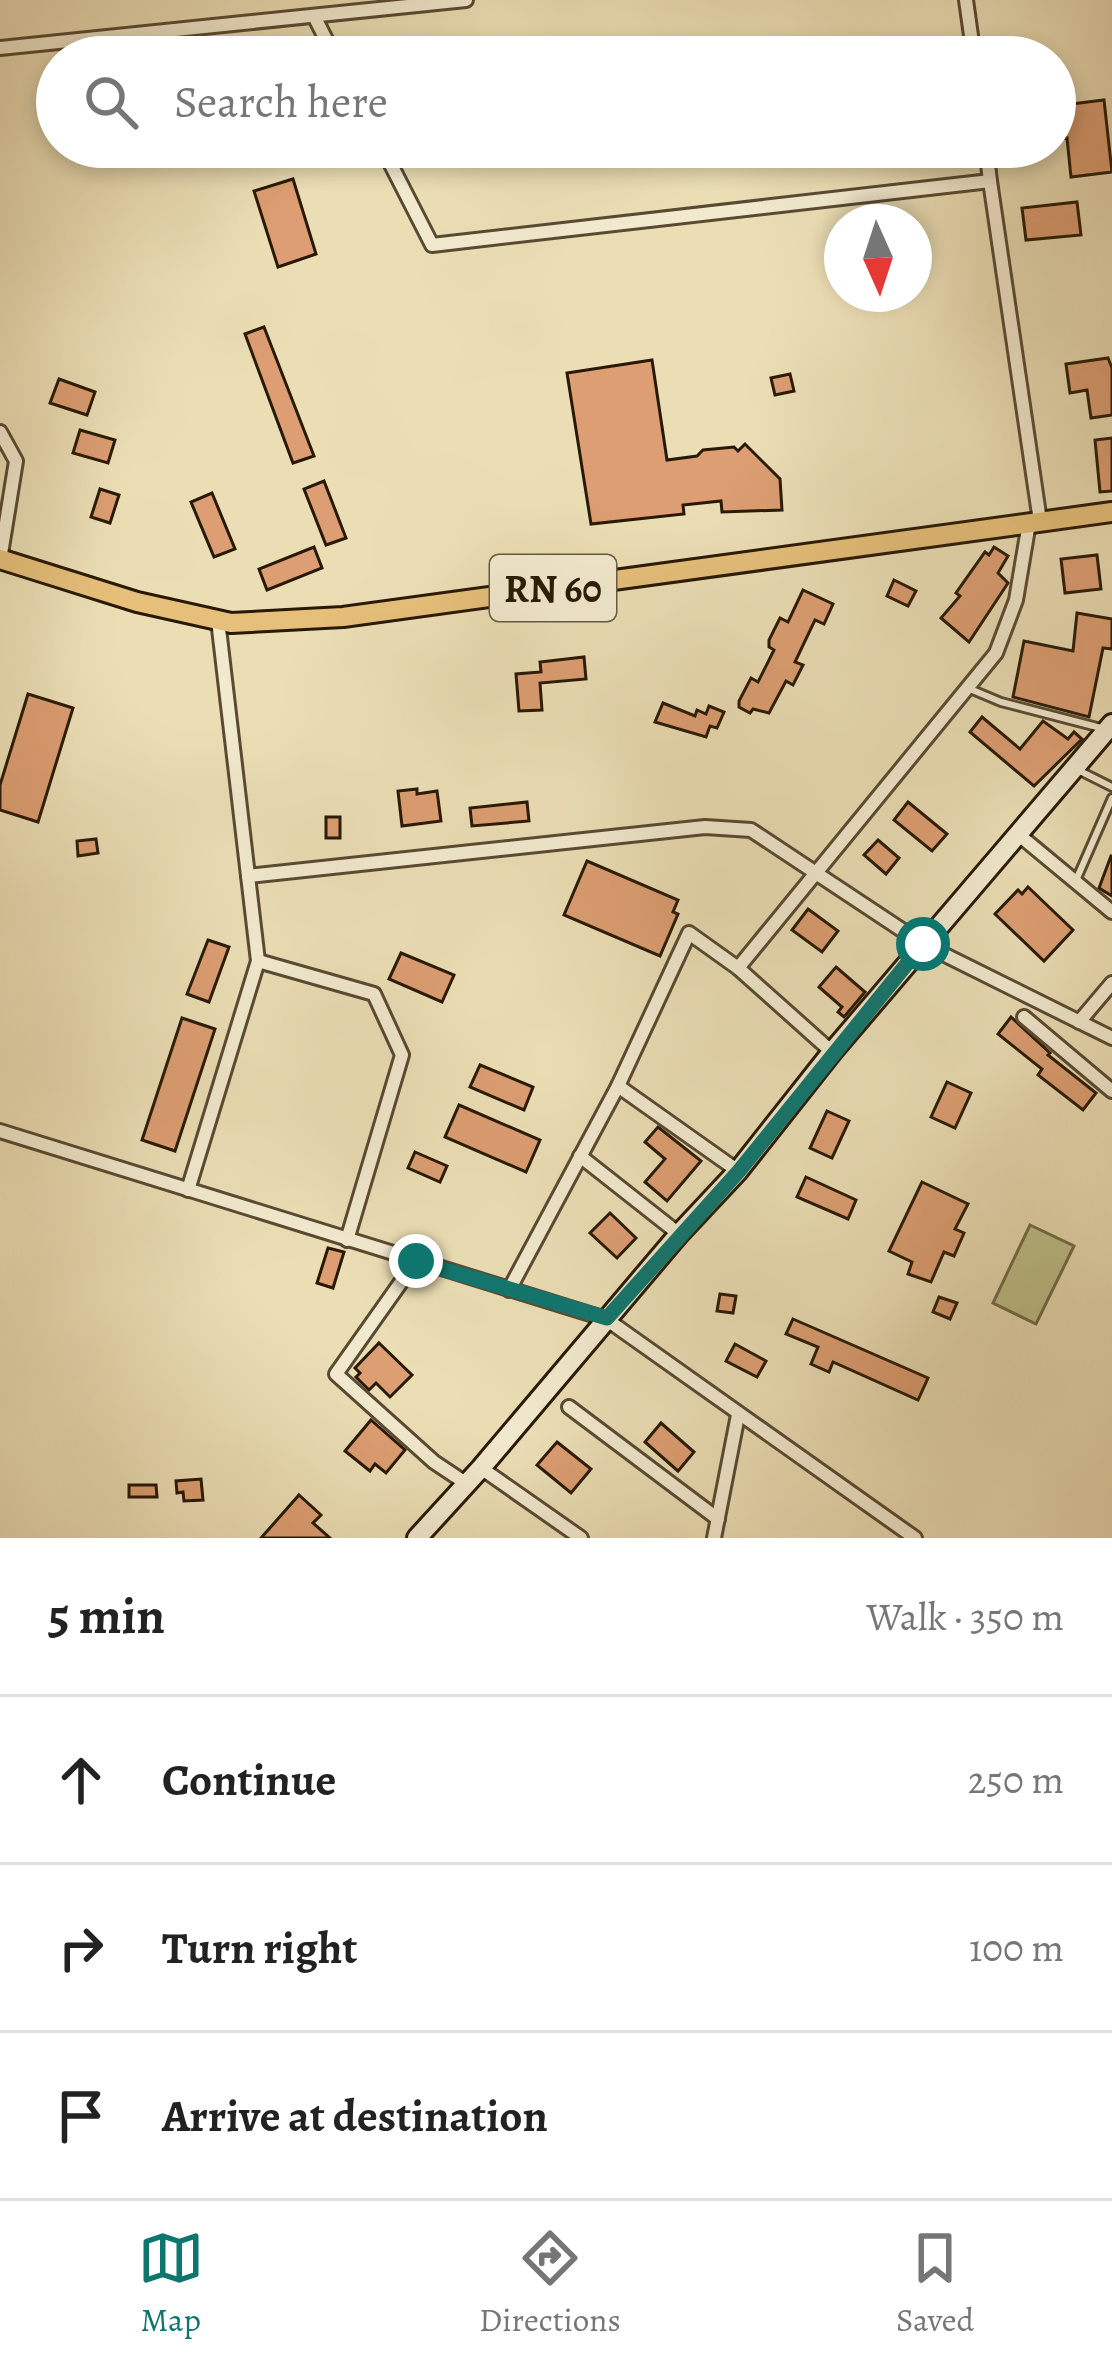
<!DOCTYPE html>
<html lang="en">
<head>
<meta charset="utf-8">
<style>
  body { margin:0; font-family:Alegreya,serif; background:#f2f2f2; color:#222 }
  .compass { position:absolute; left:824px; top:204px; width:108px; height:108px; border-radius:50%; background:#fff; box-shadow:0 6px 18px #0003; rotate:177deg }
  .stop { position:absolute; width:36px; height:36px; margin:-27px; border:9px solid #0f766e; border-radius:50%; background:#fff }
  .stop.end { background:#0f766e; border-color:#fff; box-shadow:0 3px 12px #0008 }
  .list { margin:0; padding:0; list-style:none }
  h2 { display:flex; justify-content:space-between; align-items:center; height:156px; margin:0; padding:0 48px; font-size:51px }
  h2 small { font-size:39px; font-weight:400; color:#767676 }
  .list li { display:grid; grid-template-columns:78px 1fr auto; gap:36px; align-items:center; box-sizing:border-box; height:168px; padding:0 48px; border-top:3px solid #e0e0e0 }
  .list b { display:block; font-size:45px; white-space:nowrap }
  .list em { font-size:39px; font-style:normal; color:#767676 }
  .icon { flex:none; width:66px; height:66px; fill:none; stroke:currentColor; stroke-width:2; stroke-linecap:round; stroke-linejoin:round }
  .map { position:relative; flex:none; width:1112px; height:1538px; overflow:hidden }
  .search { position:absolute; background:#fff; box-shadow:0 6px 18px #0003; left:36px; right:36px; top:36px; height:132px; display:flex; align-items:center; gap:30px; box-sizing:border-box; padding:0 42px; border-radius:66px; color:#767676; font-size:45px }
  .sheet { height:660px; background:#fff }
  nav { display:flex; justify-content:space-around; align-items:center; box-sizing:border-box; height:168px; border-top:3px solid #e0e0e0; background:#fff; font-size:33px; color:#767676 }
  nav a { display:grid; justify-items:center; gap:6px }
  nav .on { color:#0f766e }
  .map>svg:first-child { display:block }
</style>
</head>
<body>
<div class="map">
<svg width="1112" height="1538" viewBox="0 0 1112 1538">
  <rect width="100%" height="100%" fill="#ebdeb5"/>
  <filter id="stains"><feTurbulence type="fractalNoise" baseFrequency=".00167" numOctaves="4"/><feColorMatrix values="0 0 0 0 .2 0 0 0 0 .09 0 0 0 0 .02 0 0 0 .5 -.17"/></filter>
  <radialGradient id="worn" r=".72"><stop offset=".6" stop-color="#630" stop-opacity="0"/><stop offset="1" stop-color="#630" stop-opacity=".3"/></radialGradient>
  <path fill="#bdc08a" stroke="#726c48" stroke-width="3" d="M 1030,1225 L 1074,1246 L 1036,1324 L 993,1303 Z"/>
  <g fill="#dc9e72" stroke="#281906" stroke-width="3">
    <path d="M 1104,100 L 1112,172 L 1071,177 L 1067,138 L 1055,140 L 1055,120 L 1065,119 L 1063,105 Z"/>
    <path d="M 293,179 L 316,254 L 278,267 L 254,191 Z"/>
    <path d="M 1077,202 L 1081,235 L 1026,240 L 1022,208 Z"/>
    <path d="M 264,327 L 314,456 L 293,463 L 245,334 Z"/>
    <path d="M 1108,358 L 1112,368 L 1112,415 L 1091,418 L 1087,390 L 1070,393 L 1066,364 Z"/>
    <path d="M 652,360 L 667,460 L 697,456 L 703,450 L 734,447 L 738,451 L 745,444 L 780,479 L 782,510 L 722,512 L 721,501 L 683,505 L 684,514 L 591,524 L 567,373 Z"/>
    <path d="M 790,374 L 794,391 L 775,395 L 771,378 Z"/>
    <path d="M 59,379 L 95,392 L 87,415 L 50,403 Z"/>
    <path d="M 80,430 L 115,440 L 108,463 L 73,453 Z"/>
    <path d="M 1112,438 L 1112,491 L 1100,492 L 1095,440 Z"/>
    <path d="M 324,481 L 346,538 L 326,545 L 304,489 Z"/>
    <path d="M 100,489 L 119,495 L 110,523 L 91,517 Z"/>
    <path d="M 212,493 L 235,549 L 214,557 L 191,502 Z"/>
    <path d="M 314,547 L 322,568 L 267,590 L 259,569 Z"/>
    <path d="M 994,547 L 1008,556 L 998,573 L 1008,583 L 969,642 L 941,618 L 960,596 L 956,593 L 985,552 L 989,555 Z"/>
    <path d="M 1097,555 L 1101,589 L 1065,593 L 1061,559 Z"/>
    <path d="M 894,580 L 916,591 L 908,606 L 887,596 Z"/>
    <path d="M 803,590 L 833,604 L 824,624 L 815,620 L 795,662 L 803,665 L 793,685 L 786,681 L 769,713 L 753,709 L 750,713 L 739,707 L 739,701 L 751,678 L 758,682 L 774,650 L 769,647 L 769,640 L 780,618 L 788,622 Z"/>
    <path d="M 1077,613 L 1112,619 L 1112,649 L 1103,648 L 1089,717 L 1013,697 L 1024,641 L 1073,651 Z"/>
    <path d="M 584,657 L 586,679 L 540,683 L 542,710 L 519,711 L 516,674 L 541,672 L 540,662 Z"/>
    <path d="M 28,694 L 73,708 L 38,822 L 0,810 L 0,785 Z"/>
    <path d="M 663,703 L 695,716 L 697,710 L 706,714 L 709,706 L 724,712 L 717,728 L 710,726 L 706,737 L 655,722 Z"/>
    <path d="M 982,717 L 1020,749 L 1043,721 L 1068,739 L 1074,732 L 1082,739 L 1034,786 L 970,732 Z"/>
    <path d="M 417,789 L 417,794 L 437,791 L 441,821 L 402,826 L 398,791 Z"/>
    <path d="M 527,802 L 529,821 L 472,826 L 470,808 Z"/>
    <path d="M 908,802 L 947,834 L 932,851 L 894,820 Z"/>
    <rect x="326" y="817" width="14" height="21"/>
    <path d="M 96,839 L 98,853 L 78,856 L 77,841 Z"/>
    <path d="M 878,840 L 899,858 L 886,874 L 864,855 Z"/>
    <path d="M 1111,856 L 1112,856 L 1112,896 L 1099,888 Z"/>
    <path d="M 587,861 L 678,900 L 673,912 L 678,914 L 660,956 L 564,915 Z"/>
    <path d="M 1028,887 L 1073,930 L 1044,961 L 995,914 L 1018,890 L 1022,894 Z"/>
    <path d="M 808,909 L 838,931 L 822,952 L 792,930 Z"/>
    <path d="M 208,940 L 229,947 L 209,1002 L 187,994 Z"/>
    <path d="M 401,953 L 454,975 L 442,1002 L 389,979 Z"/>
    <path d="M 836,967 L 865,992 L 844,1017 L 838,1012 L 842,1007 L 819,987 Z"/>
    <path d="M 1011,1017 L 1050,1053 L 1048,1055 L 1096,1093 L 1083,1110 L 1038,1075 L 1042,1069 L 998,1034 Z"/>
    <path d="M 182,1018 L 215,1029 L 175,1151 L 142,1140 Z"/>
    <path d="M 480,1065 L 533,1087 L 524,1110 L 470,1087 Z"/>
    <path d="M 947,1082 L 971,1093 L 955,1128 L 931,1117 Z"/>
    <path d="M 459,1105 L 540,1140 L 526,1172 L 445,1137 Z"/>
    <path d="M 827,1111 L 849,1121 L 832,1158 L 810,1148 Z"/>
    <path d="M 658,1127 L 701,1161 L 667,1201 L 645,1182 L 665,1159 L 645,1142 Z"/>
    <path d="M 415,1152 L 447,1166 L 440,1182 L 408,1168 Z"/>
    <path d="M 806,1177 L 856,1200 L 848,1219 L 797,1197 Z"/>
    <path d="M 922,1182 L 968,1204 L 955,1229 L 964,1233 L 954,1256 L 944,1252 L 931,1282 L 908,1274 L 912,1262 L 889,1251 Z"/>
    <path d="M 610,1213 L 636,1238 L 617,1258 L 590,1233 Z"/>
    <path d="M 328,1248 L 344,1252 L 333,1288 L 317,1283 Z"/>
    <path d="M 720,1294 L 736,1296 L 733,1313 L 717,1311 Z"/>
    <path d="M 939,1297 L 957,1303 L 950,1319 L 933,1312 Z"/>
    <path d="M 793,1319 L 928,1378 L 918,1400 L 833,1362 L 829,1372 L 811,1364 L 818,1347 L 786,1334 Z"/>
    <path d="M 379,1343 L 412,1375 L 390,1397 L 376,1383 L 369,1390 L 356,1377 L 360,1373 L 355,1368 Z"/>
    <path d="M 735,1344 L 766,1361 L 757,1377 L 726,1361 Z"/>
    <path d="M 371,1420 L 405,1450 L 386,1473 L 375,1464 L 370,1471 L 345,1451 Z"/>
    <path d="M 661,1423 L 694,1452 L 678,1471 L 645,1442 Z"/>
    <path d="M 557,1442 L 591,1469 L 571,1493 L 537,1465 Z"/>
    <path d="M 201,1479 L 203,1500 L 184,1501 L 183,1492 L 177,1493 L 176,1481 Z"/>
    <path d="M 129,1485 L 156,1485 L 157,1497 L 129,1497 Z"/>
    <path d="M 299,1495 L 321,1515 L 313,1523 L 330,1538 L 261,1538 Z"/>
  </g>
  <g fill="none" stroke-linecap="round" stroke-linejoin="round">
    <defs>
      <g id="lane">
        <path d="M 970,689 L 1001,702 L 1101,728"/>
        <path d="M 1078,770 L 1112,787"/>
        <path d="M 1077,878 L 1112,798"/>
      </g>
      <g id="street">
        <path d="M 966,0 L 974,57"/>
        <path d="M 314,16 L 335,57"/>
        <path d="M 0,48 L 466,0"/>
        <path d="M 382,147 L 432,245 L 990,181 L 1040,521"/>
        <path d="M 986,147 L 990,181"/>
        <path d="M 0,432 L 16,461 L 0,560"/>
        <path d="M 1018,834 L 1112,912"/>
        <path d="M 248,876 L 705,827 L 751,830 L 923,944 L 1112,1038"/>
        <path d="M 258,961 L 374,994 L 402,1055 L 347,1240"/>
        <path d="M 738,968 L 996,653 L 1016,600 L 1029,523"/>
        <path d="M 1024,1017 L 1112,1091"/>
        <path d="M 1079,1022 L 1112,983"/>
        <path d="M 618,1086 L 738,1171"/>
        <path d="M 0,1131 L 606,1319 L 915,1538"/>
        <path d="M 580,1156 L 679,1234"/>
        <path d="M 188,1190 L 258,961 L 218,620"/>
        <path d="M 416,1261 L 336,1374 L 434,1462 L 467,1484"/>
        <path d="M 509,1290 L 618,1086 L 689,933 L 738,968 L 832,1052"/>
        <path d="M 569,1407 L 718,1519"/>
        <path d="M 481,1468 L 581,1538"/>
        <path d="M 714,1538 L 738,1415"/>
      </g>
      <path id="secondary" d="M 417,1538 L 481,1468 L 679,1234 L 738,1171 L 832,1052 L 1112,724"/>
      <path id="primary" d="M 0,559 L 137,602 L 231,623 L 343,617 L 1112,512"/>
    </defs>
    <use href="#lane" stroke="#594a32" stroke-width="12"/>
    <use href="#street" stroke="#594a32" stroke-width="18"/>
    <use href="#secondary" stroke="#281906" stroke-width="24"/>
    <use href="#primary" stroke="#281906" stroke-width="24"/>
    <use href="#lane" stroke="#f2eacf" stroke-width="6"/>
    <use href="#street" stroke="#f2eacf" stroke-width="12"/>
    <use href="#secondary" stroke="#f2eacf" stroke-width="18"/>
    <use href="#primary" stroke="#e6bf7a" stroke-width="18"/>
  </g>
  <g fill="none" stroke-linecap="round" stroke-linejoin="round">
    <path stroke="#0f766e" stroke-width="15" d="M 416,1261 L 607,1318 L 739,1171 L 923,944"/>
  </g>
  <g text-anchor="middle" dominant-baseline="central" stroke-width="9" stroke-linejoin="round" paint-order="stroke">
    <rect fill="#f2eacf" stroke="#655842" stroke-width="3" x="490" y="555" width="126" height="66" rx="9"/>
    <g font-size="39" font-weight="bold" fill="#281906">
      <text x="553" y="588">RN 60</text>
    </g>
  </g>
  <rect width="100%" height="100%" filter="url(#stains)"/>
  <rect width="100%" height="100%" fill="url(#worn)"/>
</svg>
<svg class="compass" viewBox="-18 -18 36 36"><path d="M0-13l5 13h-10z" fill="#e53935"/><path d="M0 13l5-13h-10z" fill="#767676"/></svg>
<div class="stop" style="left:923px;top:944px"></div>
<div class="stop end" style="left:416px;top:1261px"></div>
<div class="search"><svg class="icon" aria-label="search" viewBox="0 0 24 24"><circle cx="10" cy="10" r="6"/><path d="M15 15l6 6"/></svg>Search here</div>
</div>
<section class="sheet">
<h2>5 min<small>Walk · 350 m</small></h2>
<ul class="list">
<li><svg class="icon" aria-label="ahead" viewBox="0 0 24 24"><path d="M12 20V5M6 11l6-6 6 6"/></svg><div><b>Continue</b></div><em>250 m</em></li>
<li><svg class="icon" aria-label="right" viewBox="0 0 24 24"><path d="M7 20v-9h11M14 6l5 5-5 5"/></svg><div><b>Turn right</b></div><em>100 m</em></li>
<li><svg class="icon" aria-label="arrive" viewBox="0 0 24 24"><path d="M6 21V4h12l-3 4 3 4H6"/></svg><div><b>Arrive at destination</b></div></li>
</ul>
</section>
<nav>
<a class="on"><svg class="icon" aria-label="map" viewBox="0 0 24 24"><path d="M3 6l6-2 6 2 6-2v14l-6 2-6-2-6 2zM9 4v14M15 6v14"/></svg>Map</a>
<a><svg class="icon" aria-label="directions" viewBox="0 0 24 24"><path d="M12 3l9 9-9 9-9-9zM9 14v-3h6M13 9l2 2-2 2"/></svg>Directions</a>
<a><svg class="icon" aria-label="saved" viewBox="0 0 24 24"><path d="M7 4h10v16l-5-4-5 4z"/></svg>Saved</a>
</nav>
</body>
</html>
